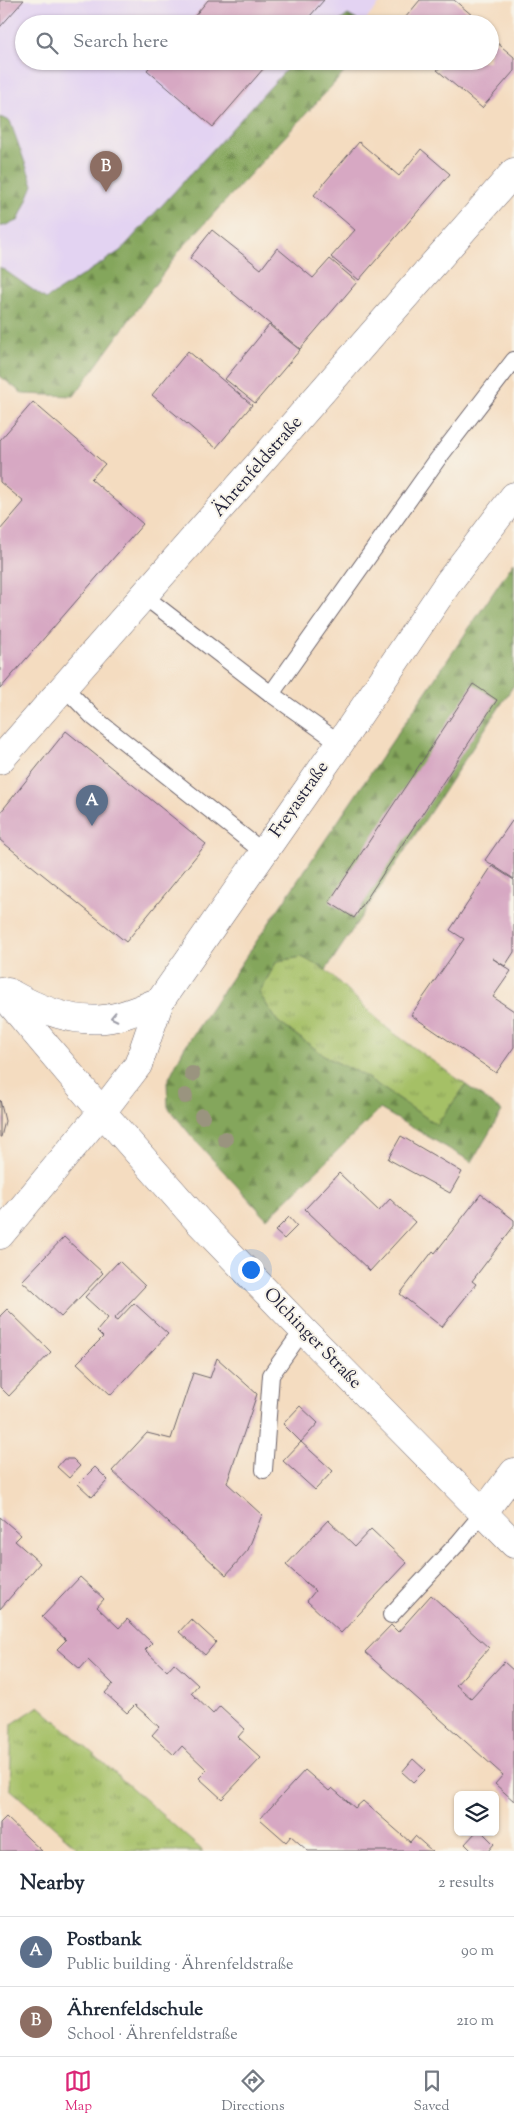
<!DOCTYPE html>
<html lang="en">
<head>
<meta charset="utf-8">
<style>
  body { margin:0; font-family:"Sorts Mill Goudy",serif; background:#f6f6f7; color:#1f2937 }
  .controls { position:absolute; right:15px; bottom:15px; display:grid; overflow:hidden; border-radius:8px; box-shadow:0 1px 4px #0004 }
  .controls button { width:45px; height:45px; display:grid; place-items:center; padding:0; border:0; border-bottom:1px solid #e0e1e3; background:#fff; color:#1f2937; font:25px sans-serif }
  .you { position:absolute; left:250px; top:1269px; width:18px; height:18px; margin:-12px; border:4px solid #fff; border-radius:50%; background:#1a73e8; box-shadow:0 0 0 8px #1a73e833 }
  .badge { display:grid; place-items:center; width:32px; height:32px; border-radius:50%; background:#db2777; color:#fff; font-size:16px; font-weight:700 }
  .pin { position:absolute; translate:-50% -41px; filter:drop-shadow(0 1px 2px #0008) }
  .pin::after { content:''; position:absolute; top:26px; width:18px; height:15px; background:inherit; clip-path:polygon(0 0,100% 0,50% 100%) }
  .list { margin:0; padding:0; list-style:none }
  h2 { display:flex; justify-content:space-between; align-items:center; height:65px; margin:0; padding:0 20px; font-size:21px }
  h2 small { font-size:16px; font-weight:400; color:#747a83 }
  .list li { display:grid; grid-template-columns:32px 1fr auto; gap:15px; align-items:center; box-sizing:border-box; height:70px; padding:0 20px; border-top:1px solid #e0e1e3 }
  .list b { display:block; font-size:19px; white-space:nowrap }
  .list p { margin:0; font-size:16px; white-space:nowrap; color:#747a83 }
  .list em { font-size:16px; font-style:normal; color:#747a83 }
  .icon { flex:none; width:28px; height:28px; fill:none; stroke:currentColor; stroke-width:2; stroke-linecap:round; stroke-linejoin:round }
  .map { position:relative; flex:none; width:514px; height:1851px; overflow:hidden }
  .search { position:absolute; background:#fff; box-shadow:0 1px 4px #0004; left:15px; right:15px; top:15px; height:55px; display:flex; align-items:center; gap:12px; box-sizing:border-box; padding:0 18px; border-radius:28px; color:#747a83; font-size:19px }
  .sheet { height:205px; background:#fff }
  nav { display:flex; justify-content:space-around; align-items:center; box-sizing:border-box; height:70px; border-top:1px solid #e0e1e3; background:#fff; font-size:14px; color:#747a83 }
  nav a { display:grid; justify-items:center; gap:2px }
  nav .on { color:#db2777 }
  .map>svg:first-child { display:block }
</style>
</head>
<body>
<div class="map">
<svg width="514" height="1851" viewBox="0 0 514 1851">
  <defs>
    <pattern id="grass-tufts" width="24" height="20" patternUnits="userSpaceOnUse" patternTransform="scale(1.25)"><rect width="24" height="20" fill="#a5c066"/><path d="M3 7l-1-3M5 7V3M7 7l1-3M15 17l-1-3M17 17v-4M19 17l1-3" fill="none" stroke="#869c55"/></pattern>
    <pattern id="forest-firs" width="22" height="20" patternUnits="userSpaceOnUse" patternTransform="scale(1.25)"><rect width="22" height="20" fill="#84a65b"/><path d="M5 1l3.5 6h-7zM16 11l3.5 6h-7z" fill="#6c874c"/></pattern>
  </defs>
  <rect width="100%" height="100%" fill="#f7f3e8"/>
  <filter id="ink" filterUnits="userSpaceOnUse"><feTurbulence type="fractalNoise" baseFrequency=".02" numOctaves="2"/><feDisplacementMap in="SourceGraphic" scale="10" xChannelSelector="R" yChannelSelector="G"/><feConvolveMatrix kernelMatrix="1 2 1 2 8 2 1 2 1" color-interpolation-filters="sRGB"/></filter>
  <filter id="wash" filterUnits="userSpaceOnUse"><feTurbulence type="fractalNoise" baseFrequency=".0096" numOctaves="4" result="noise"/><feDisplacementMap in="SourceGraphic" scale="20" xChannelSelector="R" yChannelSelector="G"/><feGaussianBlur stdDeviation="1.12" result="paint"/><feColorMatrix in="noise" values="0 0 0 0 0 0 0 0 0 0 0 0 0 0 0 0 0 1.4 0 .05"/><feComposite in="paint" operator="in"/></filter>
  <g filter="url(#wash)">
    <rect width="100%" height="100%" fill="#f4dcc0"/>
    <path fill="#e3d3f2" d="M 0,0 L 383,0 L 362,24 L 24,24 L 24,61 L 329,61 L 57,368 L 0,323 Z"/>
    <g fill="url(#grass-tufts)" stroke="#647150">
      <path d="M 302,957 L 326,970 L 388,1029 L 466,1085 L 437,1125 L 363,1075 L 328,1058 L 278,1022 L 259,993 L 277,961 Z"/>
      <path d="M 39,1706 L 203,1851 L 81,1851 L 10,1789 L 12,1724 Z"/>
    </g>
    <g fill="url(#forest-firs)" stroke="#53644b">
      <path d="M 348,15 L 364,24 L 336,24 Z"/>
      <path d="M 294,61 L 355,61 L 180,250 L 74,396 L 23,394 L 0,376 L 0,267 L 46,299 L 120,251 Z"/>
      <path d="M 0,117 L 10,121 L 33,185 L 18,221 L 0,227 Z"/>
      <path d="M 514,562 L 514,685 L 326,970 L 302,957 L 277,961 L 259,993 L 278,1022 L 328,1058 L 363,1075 L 437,1125 L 466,1085 L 502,1111 L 472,1162 L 380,1109 L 267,1219 L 193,1138 L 168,1107 L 167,1082 L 184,1048 Z"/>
    </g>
    <g id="blocks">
      <g fill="#d7a8c3">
        <path d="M 0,0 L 24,0 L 0,27 Z"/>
        <path d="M 208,0 L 324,0 L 303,24 L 188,24 Z"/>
        <path d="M 420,0 L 454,0 L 479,21 L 476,24 L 400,24 Z"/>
        <path d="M 490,37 L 514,57 L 514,71 L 482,108 L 437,70 L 441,67 L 434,61 L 490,61 Z"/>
        <path d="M 155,61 L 270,61 L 213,127 L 147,70 Z"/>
        <path d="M 359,142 L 399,176 L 421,149 L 450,174 L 359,280 L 331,257 L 355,230 L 314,195 Z"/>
        <path d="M 212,230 L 261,269 L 277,248 L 313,278 L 330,259 L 357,282 L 300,349 L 190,258 Z"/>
        <path d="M 269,325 L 300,350 L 255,403 L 225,379 Z"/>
        <path d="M 188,351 L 252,405 L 216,448 L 152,395 Z"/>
        <path d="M 33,402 L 105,464 L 91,479 L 143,524 L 0,689 L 0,530 L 24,502 L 0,482 L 0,440 Z"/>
        <path d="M 473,684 L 497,700 L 354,918 L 329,902 Z"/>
        <path d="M 66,731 L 206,844 L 126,942 L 0,840 L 0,813 Z"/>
        <path d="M 512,821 L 514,822 L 514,879 L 485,860 Z"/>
        <path d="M 492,866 L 514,880 L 514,952 L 505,966 L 492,958 L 511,971 L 493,997 L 514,1011 L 514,1047 L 496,1073 L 411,1015 L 464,939 L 450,930 Z"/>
        <path d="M 0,1100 L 5,1121 L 1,1137 L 0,1137 Z"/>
        <path d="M 401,1136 L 462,1172 L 450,1193 L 388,1159 Z"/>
        <path d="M 339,1173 L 379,1211 L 390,1199 L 415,1222 L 370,1271 L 305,1209 Z"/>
        <path d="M 481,1194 L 514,1220 L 514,1226 L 472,1281 L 476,1284 L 442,1327 L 400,1294 L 433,1251 L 435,1253 Z"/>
        <path d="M 289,1217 L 297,1226 L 284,1239 L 275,1231 Z"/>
        <path d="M 64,1237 L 103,1273 L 61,1317 L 22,1281 Z"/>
        <path d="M 119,1261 L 145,1286 L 114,1319 L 117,1321 L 134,1303 L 168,1334 L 111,1395 L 77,1363 L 103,1337 L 97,1331 L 108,1318 L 85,1297 Z"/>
        <path d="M 7,1309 L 51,1352 L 9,1396 L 0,1387 L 0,1316 Z"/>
        <path d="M 217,1358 L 257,1394 L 227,1483 L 262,1515 L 248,1550 L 226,1575 L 112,1471 L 147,1433 L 171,1439 L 193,1373 L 210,1378 Z"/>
        <path d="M 300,1406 L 318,1423 L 301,1442 L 283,1424 Z"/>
        <path d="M 301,1442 L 333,1471 L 315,1490 L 283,1461 Z"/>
        <path d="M 64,1459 L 73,1459 L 80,1466 L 69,1478 L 57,1467 Z"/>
        <path d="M 95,1467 L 108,1480 L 92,1497 L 78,1484 Z"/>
        <path d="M 0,1517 L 21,1535 L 15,1541 L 40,1563 L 0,1609 Z"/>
        <path d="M 328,1520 L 355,1546 L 371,1529 L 407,1563 L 341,1633 L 307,1601 L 315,1591 L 286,1565 Z"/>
        <path d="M 80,1577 L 104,1599 L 97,1607 L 119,1628 L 127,1619 L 152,1643 L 145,1650 L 167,1671 L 174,1663 L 198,1685 L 191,1693 L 213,1714 L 220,1706 L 245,1729 L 238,1737 L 261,1758 L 222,1799 L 199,1778 L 207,1770 L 182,1746 L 174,1755 L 152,1735 L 159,1727 L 135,1705 L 127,1713 L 105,1693 L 113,1684 L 88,1660 L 80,1669 L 57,1649 L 66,1640 L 42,1617 Z"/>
        <path d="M 431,1595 L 489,1648 L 456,1685 L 471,1698 L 504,1662 L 514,1671 L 514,1801 L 495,1784 L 503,1775 L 365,1652 L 391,1625 L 398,1632 Z"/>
        <path d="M 191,1619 L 216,1642 L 205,1655 L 179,1632 Z"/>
        <path d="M 413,1759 L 425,1770 L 413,1782 L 402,1772 Z"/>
        <path d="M 305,1770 L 329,1791 L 332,1788 L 355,1808 L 363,1801 L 410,1842 L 415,1836 L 432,1851 L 308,1851 L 291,1836 L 286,1842 L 260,1819 Z"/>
        <path d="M 6,1817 L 30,1840 L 42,1851 L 0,1851 L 0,1823 Z"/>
        <path d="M 476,1832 L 482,1832 L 494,1844 L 488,1851 L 472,1851 L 465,1844 Z"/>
      </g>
    </g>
  </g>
  <g filter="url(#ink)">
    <use href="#blocks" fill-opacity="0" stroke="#6c636a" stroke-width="1"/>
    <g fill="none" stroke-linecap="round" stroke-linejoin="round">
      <defs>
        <g id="lane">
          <path d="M 144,596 L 271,694 L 340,743"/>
          <path d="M 64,687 L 93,717 L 263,852"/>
          <path d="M 271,694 L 437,460 L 514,360"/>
          <path d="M 264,1470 L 271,1375 L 303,1330"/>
          <path d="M 391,1615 L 458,1543 L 483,1513"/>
        </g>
        <g id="street">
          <path d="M 0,760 L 514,172"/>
          <path d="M 0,1235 L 102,1112"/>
          <path d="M 483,1513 L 514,1472"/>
        </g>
        <g id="secondary">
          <path d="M 0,991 L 102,1112 L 199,1222 L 303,1330 L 514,1544"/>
          <path d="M 8,992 C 36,1008 70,1023 104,1019 C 124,1017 142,1008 160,1001"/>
          <path d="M 102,1112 L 138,1065 L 160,1001 L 340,743 L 448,583 L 514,496"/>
        </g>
      </defs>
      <use href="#lane" stroke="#6c636a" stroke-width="18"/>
      <use href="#street" stroke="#6c636a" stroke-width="29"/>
      <use href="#secondary" stroke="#6c636a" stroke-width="29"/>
      <use href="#lane" stroke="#fff" stroke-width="16"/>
      <use href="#street" stroke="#fff" stroke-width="28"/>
      <use href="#secondary" stroke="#fff" stroke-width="28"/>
    </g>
    <g fill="#9a947f">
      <circle cx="192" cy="1074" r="8"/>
      <circle cx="185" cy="1096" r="8"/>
      <circle cx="202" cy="1116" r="8"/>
      <circle cx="225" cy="1139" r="8"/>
    </g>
    <defs><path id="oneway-chevron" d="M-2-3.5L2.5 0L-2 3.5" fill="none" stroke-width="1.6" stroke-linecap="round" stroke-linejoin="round" transform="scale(1.25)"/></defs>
    <use stroke="#9c9ca7" href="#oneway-chevron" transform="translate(114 1017) rotate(168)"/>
  </g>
  <g text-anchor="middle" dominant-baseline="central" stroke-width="4" stroke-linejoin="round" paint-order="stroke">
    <g font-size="18" fill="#22223b" stroke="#f7f3e8">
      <text transform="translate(258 467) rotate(-49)">Ährenfeldstraße</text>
      <text transform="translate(300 800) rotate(-55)">Freyastraße</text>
      <text transform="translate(312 1339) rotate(46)">Olchinger Straße</text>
    </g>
  </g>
</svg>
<div class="controls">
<button><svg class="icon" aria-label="layers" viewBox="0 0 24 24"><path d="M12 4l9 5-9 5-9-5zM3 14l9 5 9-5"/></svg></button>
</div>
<div class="you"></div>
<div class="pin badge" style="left:92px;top:826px;background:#5c6f8a">A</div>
<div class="pin badge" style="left:106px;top:192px;background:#8d6e63">B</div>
<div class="search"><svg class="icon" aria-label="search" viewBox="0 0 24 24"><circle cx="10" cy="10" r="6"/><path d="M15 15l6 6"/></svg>Search here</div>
</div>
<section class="sheet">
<h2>Nearby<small>2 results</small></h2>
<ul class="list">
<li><span class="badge" style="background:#5c6f8a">A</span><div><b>Postbank</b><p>Public building · Ährenfeldstraße</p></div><em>90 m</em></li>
<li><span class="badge" style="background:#8d6e63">B</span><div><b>Ährenfeldschule</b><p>School · Ährenfeldstraße</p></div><em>210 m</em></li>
</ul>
</section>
<nav>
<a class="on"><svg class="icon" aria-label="map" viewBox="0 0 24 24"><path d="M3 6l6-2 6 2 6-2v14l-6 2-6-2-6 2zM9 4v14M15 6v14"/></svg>Map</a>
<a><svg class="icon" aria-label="directions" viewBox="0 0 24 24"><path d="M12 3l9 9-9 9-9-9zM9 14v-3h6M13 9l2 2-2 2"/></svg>Directions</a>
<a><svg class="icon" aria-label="saved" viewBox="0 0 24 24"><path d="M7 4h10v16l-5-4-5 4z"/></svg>Saved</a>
</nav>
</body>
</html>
